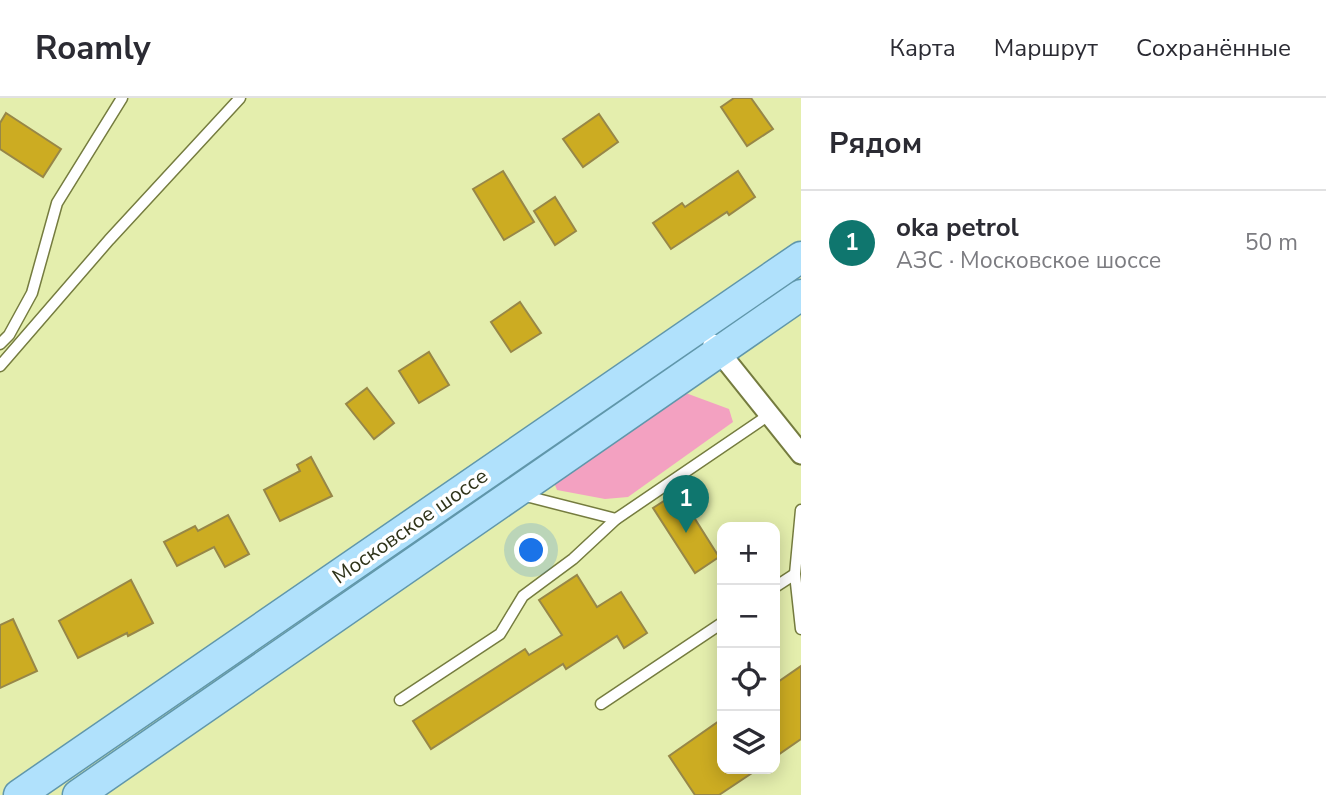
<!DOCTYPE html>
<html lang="ru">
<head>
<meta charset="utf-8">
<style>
  body { margin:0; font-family:"Nunito Sans",sans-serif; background:#f7f7f7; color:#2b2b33 }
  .controls { position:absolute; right:21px; bottom:21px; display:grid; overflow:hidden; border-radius:14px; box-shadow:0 4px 18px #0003 }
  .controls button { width:63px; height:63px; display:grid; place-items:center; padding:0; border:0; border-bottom:2px solid #e1e1e2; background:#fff; color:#2b2b33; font:35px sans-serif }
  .you { position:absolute; left:532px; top:453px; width:24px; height:24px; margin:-18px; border:5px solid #fff; border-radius:50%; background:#1a73e8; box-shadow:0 0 0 10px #1a73e833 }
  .badge { display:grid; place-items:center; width:46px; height:46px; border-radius:50%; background:#0f766e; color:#fff; font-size:23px; font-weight:700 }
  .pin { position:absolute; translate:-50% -58px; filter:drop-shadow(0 2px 4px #0008) }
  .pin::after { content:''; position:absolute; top:37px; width:24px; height:21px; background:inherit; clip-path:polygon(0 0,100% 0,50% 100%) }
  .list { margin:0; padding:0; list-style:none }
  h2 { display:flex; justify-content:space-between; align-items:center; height:91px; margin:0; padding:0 28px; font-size:30px }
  h2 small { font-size:23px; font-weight:400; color:#7c7c81 }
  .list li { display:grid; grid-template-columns:46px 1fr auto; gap:21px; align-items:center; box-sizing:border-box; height:105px; padding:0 28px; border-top:2px solid #e1e1e2 }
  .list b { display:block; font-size:26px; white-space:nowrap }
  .list p { margin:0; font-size:23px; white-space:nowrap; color:#7c7c81 }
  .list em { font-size:23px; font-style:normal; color:#7c7c81 }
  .icon { flex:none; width:38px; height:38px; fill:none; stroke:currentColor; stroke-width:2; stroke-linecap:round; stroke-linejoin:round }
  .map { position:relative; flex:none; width:801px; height:697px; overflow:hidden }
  header { display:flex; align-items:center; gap:42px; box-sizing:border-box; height:98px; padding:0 35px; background:#fff; border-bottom:2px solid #e1e1e2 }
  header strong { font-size:33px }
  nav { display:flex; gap:38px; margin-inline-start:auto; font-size:24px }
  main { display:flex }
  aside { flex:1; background:#fff }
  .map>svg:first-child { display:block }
</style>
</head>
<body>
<header>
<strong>Roamly</strong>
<nav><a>Карта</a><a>Маршрут</a><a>Сохранённые</a></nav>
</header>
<main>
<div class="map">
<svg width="801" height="697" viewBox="0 0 801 697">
  <rect width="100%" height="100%" fill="#e4eead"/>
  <path fill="#f3a1c1" d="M 683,294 L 729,311 L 733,324 L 628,399 L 605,401 L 557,392 L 553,382 Z"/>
  <g fill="#ccac22" stroke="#978748" stroke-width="2">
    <path d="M 734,0 L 751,0 L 773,31 L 747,48 L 721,9 Z"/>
    <path d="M 6,15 L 61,51 L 43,79 L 0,51 L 0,25 Z"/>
    <path d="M 599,16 L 618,44 L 583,69 L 563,41 Z"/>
    <path d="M 503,73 L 534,124 L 504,142 L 473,91 Z"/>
    <path d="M 738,73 L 755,99 L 729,117 L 727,114 L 671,151 L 653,125 L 682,105 L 685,109 Z"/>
    <path d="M 555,99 L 576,133 L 555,147 L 534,113 Z"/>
    <path d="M 520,204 L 541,235 L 511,254 L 491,224 Z"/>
    <path d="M 429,254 L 449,287 L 419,305 L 399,273 Z"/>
    <path d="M 367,290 L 394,325 L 374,341 L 346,306 Z"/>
    <path d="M 311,359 L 332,398 L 280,423 L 264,392 L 300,373 L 297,367 Z"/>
    <path d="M 678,394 L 719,459 L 695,475 L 653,410 Z"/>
    <path d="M 228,417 L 249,456 L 225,469 L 214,449 L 177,468 L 164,444 L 195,428 L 198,433 Z"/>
    <path d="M 577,477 L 597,509 L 621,494 L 647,535 L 624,550 L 617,538 L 566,571 L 563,566 L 431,651 L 413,623 L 525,551 L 529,557 L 562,537 L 539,502 Z"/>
    <path d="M 131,482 L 153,525 L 128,538 L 127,535 L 78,560 L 59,523 Z"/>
    <path d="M 13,521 L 37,573 L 0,590 L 0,527 Z"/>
    <path d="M 801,568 L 801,641 L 775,659 L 775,586 Z"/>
    <path d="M 722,621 L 722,671 L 758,671 L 719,697 L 695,697 L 669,658 Z"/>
  </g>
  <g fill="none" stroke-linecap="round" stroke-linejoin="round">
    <defs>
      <g id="service">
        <path d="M 0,246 L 9,237 L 32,195 L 57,105 L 122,0"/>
        <path d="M 0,268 L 109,142 L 240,0"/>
        <path d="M 522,397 L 616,421"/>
        <path d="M 801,412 L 795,476 L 801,531"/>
        <path d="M 775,489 L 795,476"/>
        <path d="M 400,602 L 500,536 L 523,498 L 573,461 L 616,421 L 769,317"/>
        <path d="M 601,606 L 722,525"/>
      </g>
      <path id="minor" d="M 713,246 L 801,356"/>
      <g id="primary">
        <path d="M 19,697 L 801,159"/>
        <path d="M 78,697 L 801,197"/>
      </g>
    </defs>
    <use href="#service" stroke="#757c3f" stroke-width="13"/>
    <use href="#minor" stroke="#757c3f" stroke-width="23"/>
    <use href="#primary" stroke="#6097ab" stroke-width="33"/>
    <use href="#service" stroke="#fff" stroke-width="10"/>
    <use href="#minor" stroke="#fff" stroke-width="19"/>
    <use href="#primary" stroke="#b0e1fc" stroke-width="30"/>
  </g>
  <g text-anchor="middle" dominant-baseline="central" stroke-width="7" stroke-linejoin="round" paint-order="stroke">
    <g font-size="21" fill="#2f3319" stroke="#fff">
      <text transform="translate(410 428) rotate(-35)">Московское шоссе</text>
    </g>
  </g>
</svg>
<div class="controls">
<button>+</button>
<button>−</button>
<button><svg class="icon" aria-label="locate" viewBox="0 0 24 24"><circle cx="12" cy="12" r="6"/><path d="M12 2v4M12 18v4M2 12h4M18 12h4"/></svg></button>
<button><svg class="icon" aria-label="layers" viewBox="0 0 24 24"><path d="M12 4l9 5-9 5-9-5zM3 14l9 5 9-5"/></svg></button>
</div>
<div class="you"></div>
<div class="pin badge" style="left:686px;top:435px">1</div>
</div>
<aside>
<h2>Рядом<small></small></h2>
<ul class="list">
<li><span class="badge">1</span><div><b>oka petrol</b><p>АЗС · Московское шоссе</p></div><em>50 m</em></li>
</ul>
</aside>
</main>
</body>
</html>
